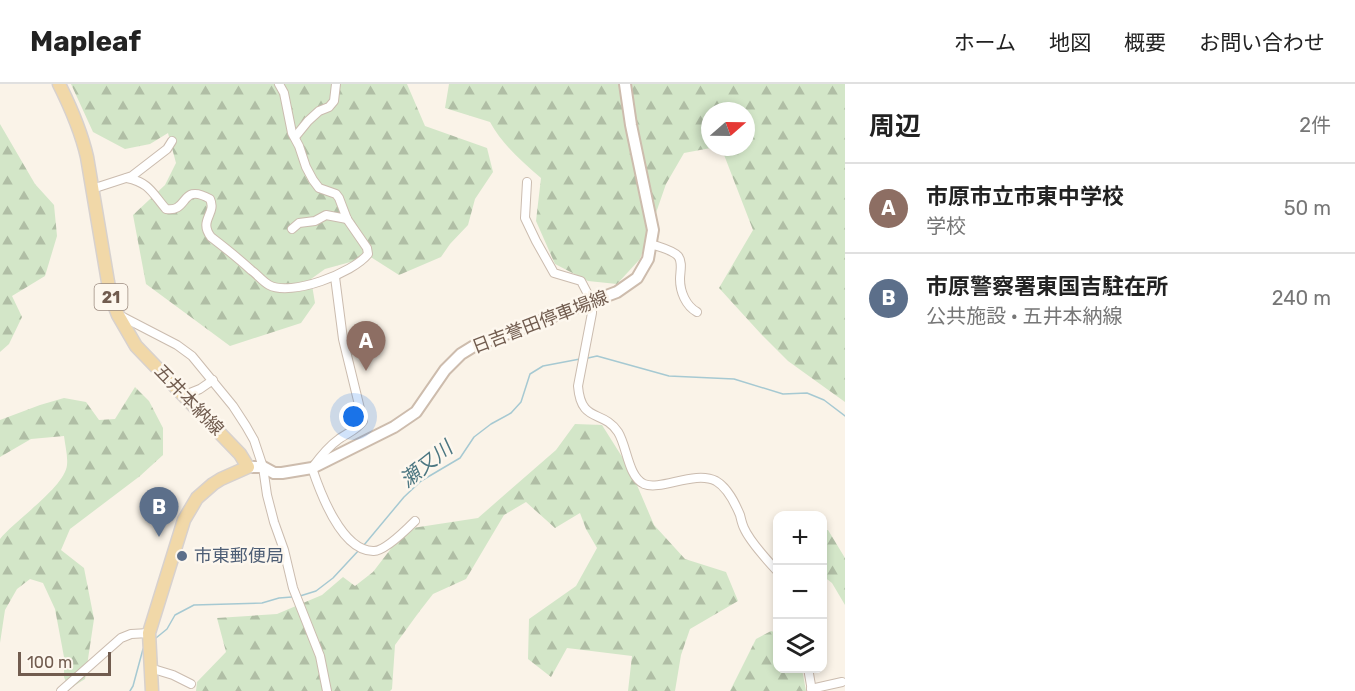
<!DOCTYPE html>
<html lang="ja">
<head>
<meta charset="utf-8">
<style>
  body { margin:0; font-family:Rubik,"Noto Sans JP",sans-serif; background:#f2f2f2; color:#222 }
  .controls { position:absolute; right:18px; bottom:18px; display:grid; overflow:hidden; border-radius:12px; box-shadow:0 3px 9px #0003 }
  .controls button { width:54px; height:54px; display:grid; place-items:center; padding:0; border:0; border-bottom:2px solid #e0e0e0; background:#fff; color:#222; font:30px sans-serif }
  .compass { position:absolute; left:701px; top:18px; width:54px; height:54px; border-radius:50%; background:#fff; box-shadow:0 3px 9px #0003; rotate:70deg }
  .scale { position:absolute; left:18px; bottom:15px; width:93px; box-sizing:border-box; padding-left:6px; border:3px solid #715c4f; border-top:0; font-size:16px; line-height:21px; white-space:nowrap; color:#715c4f; -webkit-text-stroke:4px #fdf7ee; paint-order:stroke }
  .you { position:absolute; left:354px; top:333px; width:21px; height:21px; margin:-15px; border:4px solid #fff; border-radius:50%; background:#1a73e8; box-shadow:0 0 0 9px #1a73e833 }
  .badge { display:grid; place-items:center; width:39px; height:39px; border-radius:50%; background:#0f766e; color:#fff; font-size:20px; font-weight:700 }
  .pin { position:absolute; translate:-50% -50px; filter:drop-shadow(0 2px 3px #0008) }
  .pin::after { content:''; position:absolute; top:32px; width:21px; height:18px; background:inherit; clip-path:polygon(0 0,100% 0,50% 100%) }
  .list { margin:0; padding:0; list-style:none }
  h2 { display:flex; justify-content:space-between; align-items:center; height:78px; margin:0; padding:0 24px; font-size:26px }
  h2 small { font-size:20px; font-weight:400; color:#767676 }
  .list li { display:grid; grid-template-columns:39px 1fr auto; gap:18px; align-items:center; box-sizing:border-box; height:90px; padding:0 24px; border-top:2px solid #e0e0e0 }
  .list b { display:block; font-size:22px; white-space:nowrap }
  .list p { margin:0; font-size:20px; white-space:nowrap; color:#767676 }
  .list em { font-size:20px; font-style:normal; color:#767676 }
  .icon { flex:none; width:33px; height:33px; fill:none; stroke:currentColor; stroke-width:2; stroke-linecap:round; stroke-linejoin:round }
  .map { position:relative; flex:none; width:845px; height:607px; overflow:hidden }
  header { display:flex; align-items:center; gap:36px; box-sizing:border-box; height:84px; padding:0 30px; background:#fff; border-bottom:2px solid #e0e0e0 }
  header strong { font-size:28px }
  nav { display:flex; gap:33px; margin-inline-start:auto; font-size:21px }
  main { display:flex }
  aside { flex:1; background:#fff }
  .map>svg:first-child { display:block }
</style>
</head>
<body>
<header>
<strong>Mapleaf</strong>
<nav><a>ホーム</a><a>地図</a><a>概要</a><a>お問い合わせ</a></nav>
</header>
<main>
<div class="map">
<svg width="845" height="607" viewBox="0 0 845 607">
  <defs>
    <pattern id="forest-firs" width="22" height="20" patternUnits="userSpaceOnUse" patternTransform="scale(1.5)"><rect width="22" height="20" fill="#d3e6c8"/><path d="M5 1l3.5 6h-7zM16 11l3.5 6h-7z" fill="#b0bea5"/></pattern>
  </defs>
  <rect width="100%" height="100%" fill="#faf3e8"/>
  <g fill="url(#forest-firs)">
    <path d="M 71,0 L 407,0 L 425,42 L 487,64 L 493,88 L 475,115 L 468,141 L 450,160 L 441,173 L 399,191 L 366,170 L 354,177 L 325,185 L 311,195 L 315,219 L 301,239 L 230,262 L 146,200 L 133,131 L 165,101 L 176,79 L 168,49 L 150,60 L 125,65 L 93,48 Z"/>
    <path d="M 449,0 L 845,0 L 845,318 L 788,277 L 761,250 L 719,204 L 753,146 L 721,63 L 746,63 L 746,27 L 710,27 L 710,63 L 716,63 L 684,69 L 666,100 L 640,175 L 617,200 L 588,197 L 555,180 L 536,137 L 541,94 C 521,77 502,60 490,38 L 445,24 Z"/>
    <path d="M 0,40 L 35,100 L 54,121 L 57,152 L 45,192 L 12,212 L 22,233 L 9,260 L 0,268 Z"/>
    <path d="M 135,303 L 149,317 L 163,344 L 163,371 L 140,392 L 70,445 L 61,466 L 84,484 L 94,535 L 85,595 L 69,605 L 64,593 L 64,573 L 55,525 L 43,499 L 30,495 L 17,505 L 5,526 L 0,559 L 0,455 C 14,437 65,403 67,381 C 68,372 65,361 64,352 L 31,355 L 0,373 L 0,336 L 40,321 L 64,314 L 86,318 L 99,336 L 115,335 Z"/>
    <path d="M 575,340 L 602,341 L 631,387 L 654,441 L 685,475 L 726,488 L 738,517 L 690,545 L 681,571 L 675,607 L 628,607 L 632,572 L 567,564 L 551,593 L 528,575 L 529,535 L 576,502 L 597,464 L 586,445 L 580,429 L 555,444 L 526,418 L 504,431 L 466,495 L 433,510 L 419,528 L 395,561 L 392,605 L 390,607 L 196,607 L 197,598 L 226,568 L 217,534 L 277,530 L 322,511 L 343,493 L 355,502 L 373,488 L 406,445 L 478,434 L 556,366 Z"/>
    <path d="M 823,446 L 828,446 L 845,474 L 845,521 L 832,499 L 823,492 Z"/>
    <path d="M 771,547 L 777,549 L 778,584 L 802,585 L 806,607 L 730,607 L 756,555 Z"/>
  </g>
  <g fill="none" stroke-linecap="round" stroke-linejoin="round">
    <g stroke="#a6c9d2" stroke-width="1.5">
      <path d="M 588,274 L 597,272 L 669,292 L 734,295 L 783,310 L 807,309 L 824,316 L 845,332"/>
      <path d="M 364,461 L 404,413 L 421,397 L 460,374 L 474,353 L 491,340 L 511,329 L 521,318 L 530,290 L 543,282 L 580,275"/>
      <path d="M 300,512 L 316,507 L 333,494 L 359,466"/>
      <path d="M 156,554 L 167,545 L 175,531 L 194,521 L 262,519 L 279,514 L 292,513"/>
      <path d="M 130,607 L 133,602 L 143,565 L 145,563"/>
    </g>
    <defs>
      <g id="street">
        <path d="M 295,53 L 308,37 L 319,27 L 329,23 L 334,17 L 336,0"/>
        <path d="M 127,94 C 150,99 152,109 166,125 C 189,129 180,98 210,115 C 217,130 198,136 211,153 C 224,163 238,174 251,186 C 257,190 262,197 269,201 C 291,213 353,189 368,170 L 367,164 L 347,135 L 339,114 L 336,110 L 319,104 L 313,96 L 306,83 L 299,62 L 292,49 L 284,9 L 279,0"/>
        <path d="M 527,98 L 525,134 L 536,157 L 554,189 L 581,197 L 592,218 L 592,229 L 578,302 C 581,340 603,325 618,348 C 627,362 628,393 644,400 C 661,407 695,386 716,397 C 728,404 735,419 740,431 C 741,435 742,440 744,444 C 750,458 767,476 778,488"/>
        <path d="M 92,105 L 132,92 L 167,65 L 172,57"/>
        <path d="M 292,145 L 299,139 L 315,137 L 326,131 L 347,135"/>
        <path d="M 651,160 C 659,163 673,166 678,172 C 683,178 680,188 680,195 C 680,208 686,222 697,228"/>
        <path d="M 335,193 L 343,255 L 363,337 C 357,346 347,349 339,355 C 329,362 320,373 312,384 C 320,408 342,468 374,467 C 385,467 407,445 415,437"/>
        <path d="M 121,232 L 177,261 L 192,272 L 233,322 L 246,342 L 254,356 L 263,383 L 267,411 L 274,438 L 284,466 L 293,504 L 320,572 L 327,607"/>
        <path d="M 185,311 L 200,305 L 213,296"/>
        <path d="M 150,584 L 173,591 L 191,600"/>
        <path d="M 808,584 L 812,607"/>
        <path d="M 811,605 L 842,598"/>
        <path d="M 61,607 L 121,554 L 131,550 L 149,549"/>
      </g>
      <path id="secondary" d="M 248,383 L 263,383 L 274,389 L 282,389 L 312,384 L 394,343 L 416,328 L 445,286 L 461,270 L 474,262 L 617,208 L 637,194 L 648,175 L 653,146 L 631,41 L 625,0"/>
      <path id="primary" d="M 59,0 C 71,24 81,47 87,73 L 108,198 L 111,213 L 118,231 L 136,262 L 240,370 L 248,383 L 221,395 L 213,400 L 197,414 L 184,436 L 149,549 L 152,607"/>
    </defs>
    <use href="#street" stroke="#cbbcaf" stroke-width="10"/>
    <use href="#secondary" stroke="#cdbcad" stroke-width="14"/>
    <use href="#primary" stroke="#d7d1ce" stroke-width="15"/>
    <use href="#street" stroke="#fff" stroke-width="8"/>
    <use href="#secondary" stroke="#fff" stroke-width="10"/>
    <use href="#primary" stroke="#f1d8a8" stroke-width="12"/>
  </g>
  <circle fill="#5c6f8a" stroke="#fdf7ee" stroke-width="2" cx="182" cy="472" r="6"/>
  <g text-anchor="middle" dominant-baseline="central" stroke-width="5" stroke-linejoin="round" paint-order="stroke">
    <rect fill="#fdf7ee" stroke="#9b8a7f" stroke-width="1.5" x="94.5" y="200" width="33" height="26" rx="4.5"/>
    <g font-size="16" font-weight="bold" fill="#715c4f">
      <text x="111" y="213">21</text>
    </g>
    <g font-size="18" fill="#715c4f" stroke="#fdf7ee">
      <text transform="translate(540 238) rotate(-21)">日吉誉田停車場線</text>
      <text transform="translate(189 316) rotate(46)">五井本納線</text>
    </g>
    <g font-size="18" fill="#4e5e75" stroke="#fdf7ee" text-anchor="start">
      <text x="194" y="472">市東郵便局</text>
    </g>
    <g font-size="20" font-style="italic" fill="#4b7681" stroke="#fdf7ee">
      <text transform="translate(426 380) rotate(-39)">瀬又川</text>
    </g>
  </g>
</svg>
<div class="controls">
<button>+</button>
<button>−</button>
<button><svg class="icon" aria-label="layers" viewBox="0 0 24 24"><path d="M12 4l9 5-9 5-9-5zM3 14l9 5 9-5"/></svg></button>
</div>
<svg class="compass" viewBox="-18 -18 36 36"><path d="M0-13l5 13h-10z" fill="#e53935"/><path d="M0 13l5-13h-10z" fill="#767676"/></svg>
<div class="scale">100 m</div>
<div class="you"></div>
<div class="pin badge" style="left:366px;top:287px;background:#8d6e63">A</div>
<div class="pin badge" style="left:159px;top:453px;background:#5c6f8a">B</div>
</div>
<aside>
<h2>周辺<small>2件</small></h2>
<ul class="list">
<li><span class="badge" style="background:#8d6e63">A</span><div><b>市原市立市東中学校</b><p>学校</p></div><em>50 m</em></li>
<li><span class="badge" style="background:#5c6f8a">B</span><div><b>市原警察署東国吉駐在所</b><p>公共施設 · 五井本納線</p></div><em>240 m</em></li>
</ul>
</aside>
</main>
</body>
</html>
